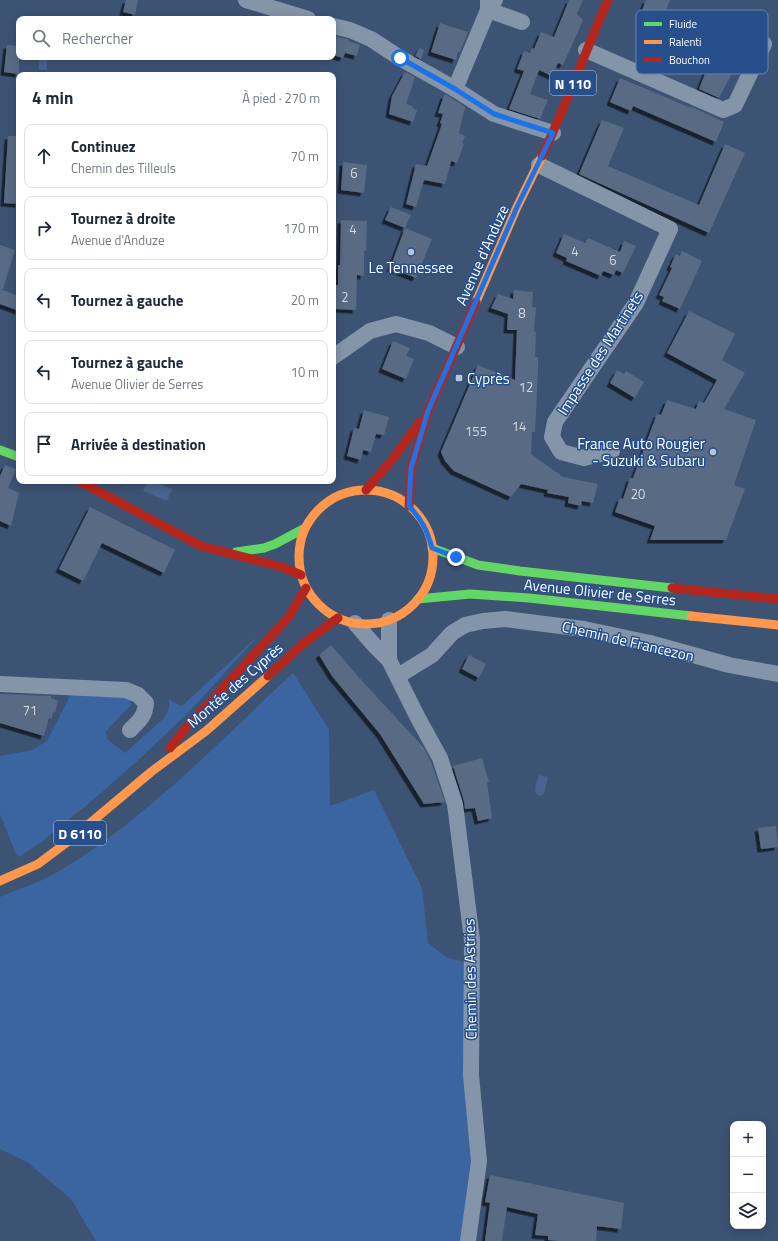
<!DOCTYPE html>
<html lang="fr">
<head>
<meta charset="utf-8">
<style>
  body { margin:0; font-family:"Titillium Web",sans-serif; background:#f6f6f7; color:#1f2937 }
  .controls { position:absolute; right:12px; bottom:12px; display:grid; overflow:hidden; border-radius:8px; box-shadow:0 2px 10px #0003 }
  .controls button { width:36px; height:36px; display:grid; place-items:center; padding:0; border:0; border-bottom:1px solid #e0e1e3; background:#fff; color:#1f2937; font:20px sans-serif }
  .stop { position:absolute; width:12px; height:12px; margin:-9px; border:3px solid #1a73e8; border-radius:50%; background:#fff }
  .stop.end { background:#1a73e8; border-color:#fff; box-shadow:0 1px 4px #0008 }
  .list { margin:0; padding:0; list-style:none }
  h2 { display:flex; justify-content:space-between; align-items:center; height:52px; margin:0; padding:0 16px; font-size:17px }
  h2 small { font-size:13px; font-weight:400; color:#747a83 }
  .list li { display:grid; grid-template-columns:26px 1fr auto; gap:12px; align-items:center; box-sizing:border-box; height:64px; margin:0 8px 8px; padding:0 8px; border:1px solid #e0e1e3; border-radius:8px }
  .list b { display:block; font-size:15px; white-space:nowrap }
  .list p { margin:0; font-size:13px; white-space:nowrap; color:#747a83 }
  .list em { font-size:13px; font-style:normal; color:#747a83 }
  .icon { flex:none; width:22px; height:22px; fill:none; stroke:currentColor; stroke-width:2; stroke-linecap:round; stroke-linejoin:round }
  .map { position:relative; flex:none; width:778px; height:1241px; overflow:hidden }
  .search { position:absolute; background:#fff; box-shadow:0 2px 10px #0003; left:16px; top:16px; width:320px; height:44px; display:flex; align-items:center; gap:10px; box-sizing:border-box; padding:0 14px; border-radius:8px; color:#747a83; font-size:15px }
  .panel { position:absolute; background:#fff; box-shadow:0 2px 10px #0003; left:16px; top:72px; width:320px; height:412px; border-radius:8px }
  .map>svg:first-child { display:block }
</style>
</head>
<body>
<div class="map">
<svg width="778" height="1241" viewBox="0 0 778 1241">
  <defs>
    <filter id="shadow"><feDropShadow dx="-3.5" dy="3.5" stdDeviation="0" flood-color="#0009"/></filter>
  </defs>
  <rect width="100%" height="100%" fill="#3d5374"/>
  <g fill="#3b65a1">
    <path d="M 258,636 L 188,713 L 135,763 L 93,800 L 40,843 L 19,857 L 15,852 L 0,814 L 0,756 L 32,750 L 47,741 L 73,690 L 129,698 L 131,705 L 106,731 L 107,739 L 125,753 L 164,718 L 169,708 L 169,700 L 182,706 Z"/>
    <path d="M 293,673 L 329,729 L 330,806 L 374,790 L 422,888 L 428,943 L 446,957 L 467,963 L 472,1151 L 461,1241 L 96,1241 L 71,1199 L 27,1162 L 0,1149 L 0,897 C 18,889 39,883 56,873 C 144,821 219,742 293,673 Z"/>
  </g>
  <g fill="#48638e">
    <rect x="39" y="57" width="8" height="13"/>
    <path d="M 147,481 L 151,481 L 172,489 L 167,501 L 143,491 Z"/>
    <path d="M 539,775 L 548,777 L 544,794 L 539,796 C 532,792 537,782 539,775 Z"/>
  </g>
  <g fill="#586a84" filter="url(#shadow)">
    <path d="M 126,0 L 138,0 L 135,15 L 123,12 Z"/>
    <path d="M 569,0 L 583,0 L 577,14 L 583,20 L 563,65 L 558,63 L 552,76 L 539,70 L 530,94 L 548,100 L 540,119 L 509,109 L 524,71 L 517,69 L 524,51 L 530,53 L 532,48 L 534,49 L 541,32 L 554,37 Z"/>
    <path d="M 646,0 L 670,0 L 660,24 L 640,16 Z"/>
    <path d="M 729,22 L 744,31 L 727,58 L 737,64 L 719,98 L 699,89 L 713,53 L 716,47 L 714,46 Z"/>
    <path d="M 440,23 L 468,32 L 460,52 L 458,52 L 456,60 L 431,52 Z"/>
    <path d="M 333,36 L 347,39 L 349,40 L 348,41 L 360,45 L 357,56 L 345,53 L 343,58 L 333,55 Z"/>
    <path d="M 7,45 L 19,46 L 19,74 L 4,72 Z"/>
    <path d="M 420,48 L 424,50 L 421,59 L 415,56 Z"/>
    <path d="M 405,72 L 415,77 L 406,104 L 413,106 L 412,108 L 417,110 L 413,122 L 389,114 L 392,96 Z"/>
    <path d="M 620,78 L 691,108 L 692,107 L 724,122 L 716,142 L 633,106 L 631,111 L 610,102 Z"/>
    <path d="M 444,95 L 447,95 L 465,107 L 459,133 L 465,136 L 462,143 L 464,144 L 457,163 L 451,161 L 445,184 L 424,180 L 416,207 L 406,204 L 416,164 L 427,166 L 442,124 L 440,123 L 443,114 L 438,113 Z"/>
    <path d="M 602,120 L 624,128 L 608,166 L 699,205 L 725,144 L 745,153 L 709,233 L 579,174 Z"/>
    <path d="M 8,136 L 19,136 L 19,204 L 4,203 Z"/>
    <path d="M 343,162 L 367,165 L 364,193 L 341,190 Z"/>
    <path d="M 391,207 L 411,215 L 405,228 L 385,220 Z"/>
    <path d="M 341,220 L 367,221 L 366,251 L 364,251 L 364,276 L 357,275 L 356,310 L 334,309 L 334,285 L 338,285 L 338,265 L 340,265 Z"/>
    <path d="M 405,228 L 432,239 L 416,278 L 390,268 Z"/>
    <path d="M 564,234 L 585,243 L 588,238 L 620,252 L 624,241 L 636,246 L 623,273 L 616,270 L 614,275 L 603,271 L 601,276 L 566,261 L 567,258 L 556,253 Z"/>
    <path d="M 0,245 L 15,250 L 3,289 L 0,289 Z"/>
    <path d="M 682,251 L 702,261 L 680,309 L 662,301 L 664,297 L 659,295 L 672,268 L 670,267 L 676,254 L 680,256 Z"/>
    <path d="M 0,289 L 19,296 L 19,311 L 0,304 Z"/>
    <path d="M 514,290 L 533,292 L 532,307 L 536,307 L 534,331 L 536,332 L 535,357 L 538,357 L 538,370 L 535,432 L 532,432 L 531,454 L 563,477 L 598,484 L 593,503 L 582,501 L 581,506 L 568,503 L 569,497 L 547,493 L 548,490 L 521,484 L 511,497 L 454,471 L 445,461 L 441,452 L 478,365 L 515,380 L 517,330 L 507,330 L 508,314 L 491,308 L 498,294 L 513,299 Z"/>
    <path d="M 689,311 L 735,334 L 722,360 L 745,373 L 724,409 L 756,420 L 734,485 L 745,489 L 726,540 L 650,540 L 655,526 L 615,512 L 620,498 L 623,499 L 630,478 L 633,478 L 657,414 L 661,415 L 667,400 L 696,409 L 699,401 L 704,403 L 717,380 L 667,353 Z"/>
    <path d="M 393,341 L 410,348 L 406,356 L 414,359 L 406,379 L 382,369 Z"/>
    <path d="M 617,370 L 624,374 L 626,371 L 644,382 L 635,398 L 610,383 Z"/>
    <path d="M 364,410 L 389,417 L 384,435 L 376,434 L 371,452 L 363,450 L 361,460 L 347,456 L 354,428 L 359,429 Z"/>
    <path d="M 5,465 L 16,469 L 8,488 L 19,493 L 11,526 L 0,521 L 0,476 Z"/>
    <path d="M 90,507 L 175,550 L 164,573 L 102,543 L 83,581 L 59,569 Z"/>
    <path d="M 331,645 L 363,682 L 424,748 L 431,762 L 445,802 L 424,804 L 380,734 L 332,676 L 319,655 Z"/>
    <path d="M 469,655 L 486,664 L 479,678 L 462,669 Z"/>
    <path d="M 0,694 L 51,696 L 51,698 L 58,701 L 55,713 L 53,712 L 52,719 L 49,718 L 44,736 L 0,723 Z"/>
    <path d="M 482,758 L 489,782 L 487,782 L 492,818 L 478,821 L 475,808 L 465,809 L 464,801 L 453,766 Z"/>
    <path d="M 776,826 L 778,847 L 761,849 L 758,828 Z"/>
    <path d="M 490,1175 L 624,1203 L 621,1229 L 597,1226 L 596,1241 L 559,1241 L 548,1240 L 548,1236 L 535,1235 L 538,1214 L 507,1207 L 502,1241 L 485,1241 L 490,1203 L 485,1202 Z"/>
  </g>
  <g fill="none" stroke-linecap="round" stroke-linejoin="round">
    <g stroke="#8494a9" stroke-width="16">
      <path d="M 246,0 L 308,19"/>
      <path d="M 488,0 L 488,10 L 522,22"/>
      <path d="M 333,26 L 350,30 L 371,39 L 400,58 L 455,89 L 494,114 L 553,133"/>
      <path d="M 586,50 L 723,110 L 735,105 L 764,44"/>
      <path d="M 455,89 L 488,10 L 495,0"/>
      <path d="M 539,165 L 670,229 L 636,303 L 555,422 L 552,437 L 561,452 L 584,458 L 612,451"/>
      <path d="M 333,357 L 370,331 L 396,324 L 429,333 L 457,347"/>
      <path d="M 355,623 L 374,645 L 389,660 L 418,718 L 440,758 L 455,804 L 472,940 L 471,1075 L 479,1161 L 468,1241"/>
      <path d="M 389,660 L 389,620"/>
      <path d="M 398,676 L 432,655 L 452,633 L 465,625 L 483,621 L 505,619 L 584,629 L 650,643 L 729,665 L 778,674"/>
      <path d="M 0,684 L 126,690 L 138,695 L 146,703 C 145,717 139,721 130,730"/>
    </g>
    <g stroke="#63d668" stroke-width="9">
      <path d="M 0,450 L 19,457"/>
      <path d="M 432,548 L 478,565 L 520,571 L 672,588"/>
      <path d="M 236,552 L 264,548 L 275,544 L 305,528"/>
      <path d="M 418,599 L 470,594 L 529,598 L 691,616"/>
    </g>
    <g stroke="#ff974d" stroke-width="9">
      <path d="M 476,302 L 517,207 L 542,156"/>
      <circle cx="366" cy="557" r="67"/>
      <path d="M 691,616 L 778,625"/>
      <path d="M 0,881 L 38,864 L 70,840 L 151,772 L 206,731 L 268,676"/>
    </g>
    <g stroke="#b3261e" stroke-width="9">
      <path d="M 542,156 C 566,106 585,52 608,0"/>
      <path d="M 79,481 L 201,546 L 282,567 L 301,575"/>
      <path d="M 366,490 L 395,456 L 420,422"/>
      <path d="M 409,506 L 411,468 L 428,411 L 476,302"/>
      <path d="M 672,588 L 778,599"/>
      <path d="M 268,676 L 304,643 L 338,618"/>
      <path d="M 170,748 L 187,727 L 288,618 L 306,588"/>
    </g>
  </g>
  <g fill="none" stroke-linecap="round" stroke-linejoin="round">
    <path stroke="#1a73e8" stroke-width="5" d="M 400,58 L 455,89 L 494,114 L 553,133 L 517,207 L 428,411 L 411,468 L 409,506 C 422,520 427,530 432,548 L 456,557"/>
  </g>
  <g fill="#bbc3ce" stroke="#264f8b" stroke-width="1.5">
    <circle cx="411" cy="252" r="4"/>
    <rect x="455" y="374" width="8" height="8" rx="2"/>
    <circle cx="713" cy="452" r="4"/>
  </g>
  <g text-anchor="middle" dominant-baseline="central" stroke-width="3" stroke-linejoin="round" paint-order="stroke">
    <g font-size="13" fill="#d5dae0">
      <text x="354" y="173">6</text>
      <text x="353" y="229">4</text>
      <text x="575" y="251">4</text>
      <text x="613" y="260">6</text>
      <text x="345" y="297">2</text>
      <text x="522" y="313">8</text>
      <text x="526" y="387">12</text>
      <text x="519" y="426">14</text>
      <text x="476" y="431">155</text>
      <text x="638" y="494">20</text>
      <text x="30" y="710">71</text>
    </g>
    <g fill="#264f8b" stroke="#becadc" stroke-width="1">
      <rect x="550" y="71" width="46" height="24" rx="3"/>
      <rect x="54" y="821" width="52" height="24" rx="3"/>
    </g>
    <g font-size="14" font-weight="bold" fill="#fff">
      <text x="573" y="83">N 110</text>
      <text x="80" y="833">D 6110</text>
    </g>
    <g font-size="15" fill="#fff" stroke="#264f8b">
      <text transform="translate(482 255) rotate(-66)">Avenue d'Anduze</text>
      <text transform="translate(600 353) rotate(-57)">Impasse des Martinets</text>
      <text transform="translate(600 592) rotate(6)">Avenue Olivier de Serres</text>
      <text transform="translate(628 641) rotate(13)">Chemin de Francezon</text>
      <text transform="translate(235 685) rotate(-41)">Montée des Cyprès</text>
      <text transform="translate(470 979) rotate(-91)">Chemin des Astries</text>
    </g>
    <g font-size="15" fill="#fff" stroke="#264f8b">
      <text x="411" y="267">Le Tennessee</text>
      <text x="467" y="378" text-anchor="start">Cyprès</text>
      <text x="705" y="443" text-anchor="end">France Auto Rougier<tspan x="705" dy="17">- Suzuki &amp; Subaru</tspan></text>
    </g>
  </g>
  <rect x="636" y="10" width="132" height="64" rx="6" fill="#264f8b" stroke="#6784ae" stroke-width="1"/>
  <rect x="644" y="22" width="18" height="4" fill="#63d668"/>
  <rect x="644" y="40" width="18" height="4" fill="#ff974d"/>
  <rect x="644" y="58" width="18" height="4" fill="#b3261e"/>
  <g font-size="11" fill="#fff">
    <text x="669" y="28">Fluide</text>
    <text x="669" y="46">Ralenti</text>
    <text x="669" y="64">Bouchon</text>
  </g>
</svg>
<div class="controls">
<button>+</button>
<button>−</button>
<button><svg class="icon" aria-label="layers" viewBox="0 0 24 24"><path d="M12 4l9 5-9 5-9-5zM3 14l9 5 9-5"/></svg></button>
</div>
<div class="stop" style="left:400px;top:58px"></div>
<div class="stop end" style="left:456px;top:557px"></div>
<div class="search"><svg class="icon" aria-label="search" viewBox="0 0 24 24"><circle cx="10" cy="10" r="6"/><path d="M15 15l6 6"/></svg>Rechercher</div>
<section class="panel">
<h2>4 min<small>À pied · 270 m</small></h2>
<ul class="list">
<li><svg class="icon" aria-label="ahead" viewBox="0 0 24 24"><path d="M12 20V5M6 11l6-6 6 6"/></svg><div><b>Continuez</b><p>Chemin des Tilleuls</p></div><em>70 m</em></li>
<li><svg class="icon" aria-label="right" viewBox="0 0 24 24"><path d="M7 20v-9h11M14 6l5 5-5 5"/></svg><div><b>Tournez à droite</b><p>Avenue d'Anduze</p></div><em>170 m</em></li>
<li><svg class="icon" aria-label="left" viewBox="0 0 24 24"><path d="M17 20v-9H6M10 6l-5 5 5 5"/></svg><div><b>Tournez à gauche</b></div><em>20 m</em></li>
<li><svg class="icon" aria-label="left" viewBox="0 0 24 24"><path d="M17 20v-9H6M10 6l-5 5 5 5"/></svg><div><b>Tournez à gauche</b><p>Avenue Olivier de Serres</p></div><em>10 m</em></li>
<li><svg class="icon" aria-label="arrive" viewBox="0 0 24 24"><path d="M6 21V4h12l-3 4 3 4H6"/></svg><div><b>Arrivée à destination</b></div></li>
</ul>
</section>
</div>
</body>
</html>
